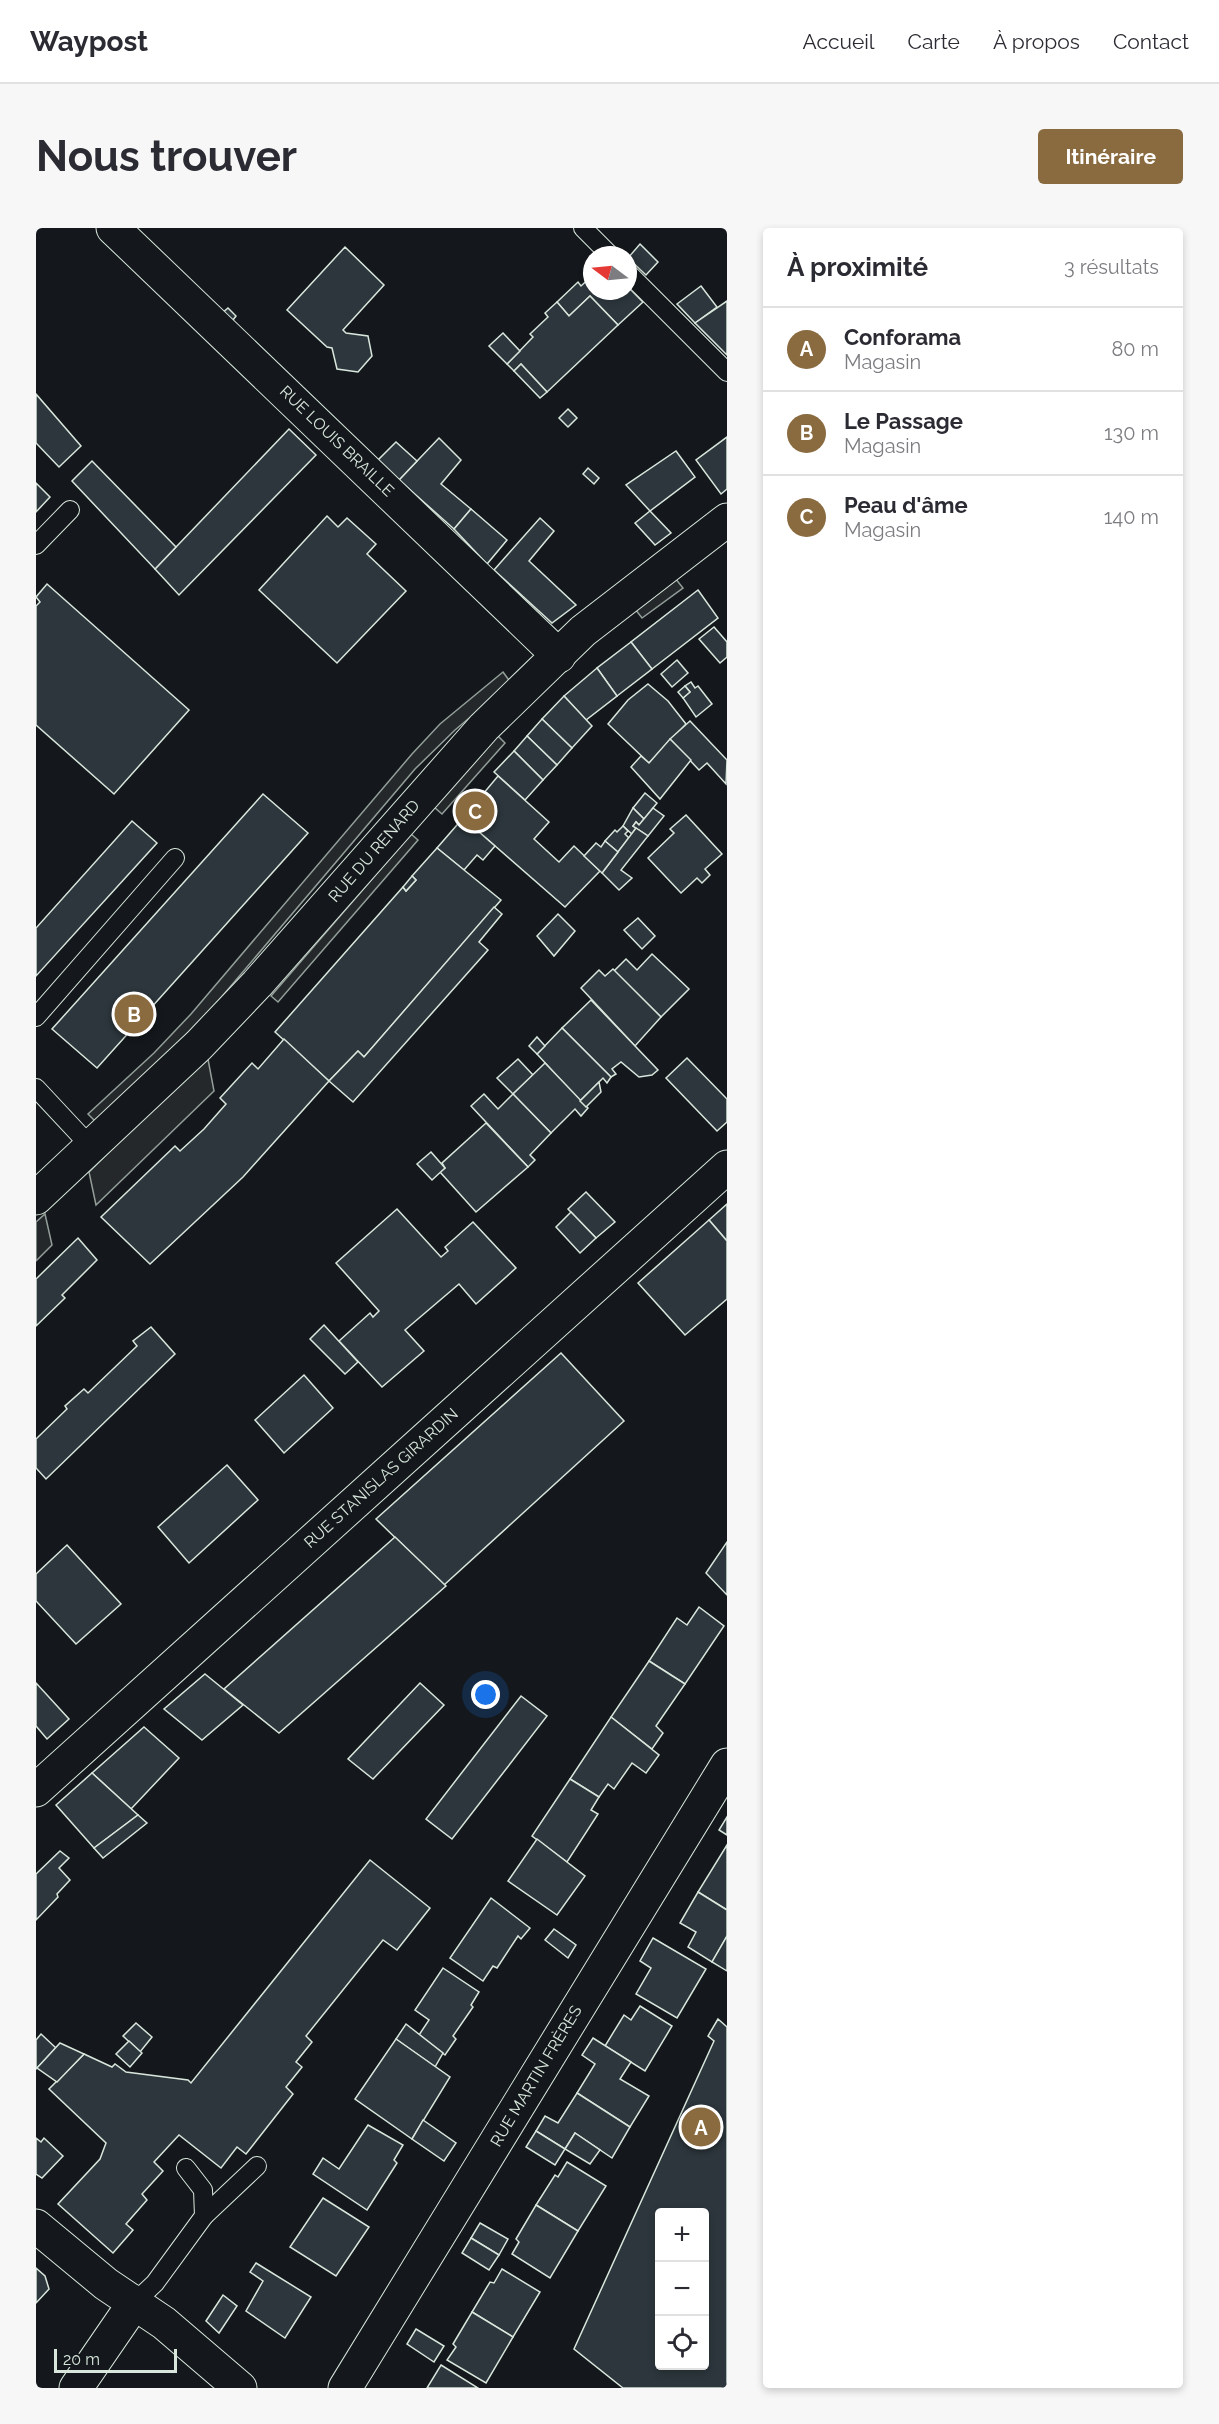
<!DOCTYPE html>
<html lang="fr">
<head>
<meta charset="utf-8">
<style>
  body { margin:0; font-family:Raleway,sans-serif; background:#f7f7f7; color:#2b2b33 }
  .controls { position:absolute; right:18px; bottom:18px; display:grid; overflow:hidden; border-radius:6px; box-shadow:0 3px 9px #0003 }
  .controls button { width:54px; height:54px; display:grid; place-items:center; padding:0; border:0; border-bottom:2px solid #e1e1e2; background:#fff; color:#2b2b33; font:30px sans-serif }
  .compass { position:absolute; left:547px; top:18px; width:54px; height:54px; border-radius:50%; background:#fff; box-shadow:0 3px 9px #0003; rotate:286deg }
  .scale { position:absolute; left:18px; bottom:15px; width:123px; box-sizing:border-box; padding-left:6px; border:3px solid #d8e6dc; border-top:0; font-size:16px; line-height:21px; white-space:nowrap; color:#d8e6dc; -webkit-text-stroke:4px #14181c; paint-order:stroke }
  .you { position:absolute; left:450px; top:1467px; width:21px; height:21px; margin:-15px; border:4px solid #fff; border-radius:50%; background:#1a73e8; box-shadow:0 0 0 9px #1a73e833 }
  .badge { display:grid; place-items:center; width:39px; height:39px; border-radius:50%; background:#8a6a3f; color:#fff; font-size:20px; font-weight:700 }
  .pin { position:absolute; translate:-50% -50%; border:3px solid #fff; box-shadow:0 2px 6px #0006 }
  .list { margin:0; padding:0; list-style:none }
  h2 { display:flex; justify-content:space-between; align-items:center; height:78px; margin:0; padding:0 24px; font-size:26px }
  h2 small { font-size:20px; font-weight:400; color:#7c7c81 }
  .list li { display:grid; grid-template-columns:39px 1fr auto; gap:18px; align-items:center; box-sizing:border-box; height:84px; padding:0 24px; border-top:2px solid #e1e1e2 }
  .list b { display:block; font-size:22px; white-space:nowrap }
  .list p { margin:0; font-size:20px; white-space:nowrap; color:#7c7c81 }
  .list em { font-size:20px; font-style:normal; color:#7c7c81 }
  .icon { flex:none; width:33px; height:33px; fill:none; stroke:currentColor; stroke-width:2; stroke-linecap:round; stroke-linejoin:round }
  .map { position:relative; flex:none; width:691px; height:2160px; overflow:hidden; border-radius:6px }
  header { display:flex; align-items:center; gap:36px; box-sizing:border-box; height:84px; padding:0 30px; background:#fff; border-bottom:2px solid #e1e1e2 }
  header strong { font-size:28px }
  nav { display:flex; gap:33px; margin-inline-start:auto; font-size:21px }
  .intro { display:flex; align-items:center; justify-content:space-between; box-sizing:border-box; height:144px; padding:0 36px }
  h1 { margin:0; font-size:42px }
  .button { padding:15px 27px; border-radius:6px; background:#8a6a3f; color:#fff; font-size:21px; font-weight:700 }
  main { display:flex; gap:36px; padding:0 36px }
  aside { flex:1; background:#fff; border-radius:6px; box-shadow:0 3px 9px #0003 }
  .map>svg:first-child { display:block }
</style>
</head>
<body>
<header>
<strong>Waypost</strong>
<nav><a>Accueil</a><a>Carte</a><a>À propos</a><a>Contact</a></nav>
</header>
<div class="intro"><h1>Nous trouver</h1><a class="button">Itinéraire</a></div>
<main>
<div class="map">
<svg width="691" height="2160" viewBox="0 0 691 2160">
  <rect width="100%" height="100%" fill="#14181c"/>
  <g fill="#24282b" stroke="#939e99" stroke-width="1.5">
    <path d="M 639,350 L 647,360 L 606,390 L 599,381 Z"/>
    <path d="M 467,444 L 475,455 L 419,502 L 379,541 L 166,792 L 61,895 L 52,886 L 118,825 L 155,786 L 376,526 L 404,496 Z"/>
    <path d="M 462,508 L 469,515 L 406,586 L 398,579 Z"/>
    <path d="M 375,606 L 382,612 L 242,774 L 235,768 Z"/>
    <path d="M 171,826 L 178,863 L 60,977 L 53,944 Z"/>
    <path d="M 9,986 L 16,1017 L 0,1033 L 0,994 Z"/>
  </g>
  <g fill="#2c363c" stroke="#d8e6dc" stroke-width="1.5" fill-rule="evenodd">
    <path d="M 604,16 L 622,34 L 610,47 L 592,30 Z"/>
    <path d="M 309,19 L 348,57 L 307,102 L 310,105 L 332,108 L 336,128 L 322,144 L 301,141 L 296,120 L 291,119 L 251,82 Z"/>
    <path d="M 556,48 L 556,63 L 592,63 L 592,59 L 607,74 L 582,97 L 554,68 L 533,88 L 521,74 L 542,54 L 545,58 Z"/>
    <path d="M 665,58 L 681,79 L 659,95 L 641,76 Z"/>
    <path d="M 554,68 L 582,97 L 511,164 L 485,136 L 478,143 L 471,136 L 497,109 L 494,106 L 512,89 L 509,85 L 521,74 L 533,88 Z"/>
    <path d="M 691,73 L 691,127 L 659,95 Z"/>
    <path d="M 192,80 L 200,88 L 194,96 L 184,87 Z"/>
    <path d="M 467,105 L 484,123 L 471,136 L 453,118 Z"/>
    <path d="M 485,136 L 511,164 L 504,170 L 478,143 Z"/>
    <path d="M 0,166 L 45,218 L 23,239 L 0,215 Z"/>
    <path d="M 532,181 L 541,190 L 532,199 L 523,190 Z"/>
    <path d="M 253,201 L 280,227 L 143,367 L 119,341 Z"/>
    <path d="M 691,209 L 691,261 L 685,266 L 660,232 Z"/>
    <path d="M 403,210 L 425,232 L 405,256 L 435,281 L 418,301 L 363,252 Z"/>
    <path d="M 360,214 L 381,233 L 363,252 L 342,232 Z"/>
    <path d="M 640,223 L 659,249 L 614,283 L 590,257 Z"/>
    <path d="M 56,233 L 140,319 L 119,341 L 36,253 Z"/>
    <path d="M 552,240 L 563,250 L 558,256 L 547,246 Z"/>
    <path d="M 0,255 L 14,269 L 0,284 Z"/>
    <path d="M 435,281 L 471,312 L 451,336 L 418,301 Z"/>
    <path d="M 614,283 L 635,305 L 619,317 L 599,295 Z"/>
    <path d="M 291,288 L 302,299 L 311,290 L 340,316 L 331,326 L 370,363 L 301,435 L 223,362 Z"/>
    <path d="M 504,290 L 518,303 L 493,333 L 540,377 L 516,395 L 458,342 Z"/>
    <path d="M 11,356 L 153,482 L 78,566 L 0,497 L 0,378 L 4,374 L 0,369 Z"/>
    <path d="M 662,362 L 682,390 L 616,441 L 595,414 Z"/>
    <path d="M 678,399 L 691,414 L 691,429 L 684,435 L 663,411 Z"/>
    <path d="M 595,414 L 616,441 L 581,468 L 561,440 Z"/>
    <path d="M 641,432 L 652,445 L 636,459 L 625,446 Z"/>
    <path d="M 561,440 L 581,468 L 550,492 L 528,468 Z"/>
    <path d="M 655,454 L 659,460 L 662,458 L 676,476 L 660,489 L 647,470 L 654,464 L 649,458 Z"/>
    <path d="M 612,456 L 632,473 L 650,496 L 613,535 L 572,496 L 592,472 Z"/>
    <path d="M 649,458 L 654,464 L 647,470 L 642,464 Z"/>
    <path d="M 528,468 L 556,498 L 536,520 L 506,491 Z"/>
    <path d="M 506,491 L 536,520 L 521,537 L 491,508 Z"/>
    <path d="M 654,493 L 691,532 L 690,556 L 671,535 L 663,542 L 634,511 Z"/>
    <path d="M 491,508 L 521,537 L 507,552 L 478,523 Z"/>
    <path d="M 634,511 L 655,532 L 624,571 L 595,539 L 605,528 L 613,535 Z"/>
    <path d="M 478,523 L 507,552 L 489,572 L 458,544 Z"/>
    <path d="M 462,548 L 513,594 L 498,611 L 523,634 L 538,618 L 564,643 L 529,679 L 427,590 Z"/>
    <path d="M 609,565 L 621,575 L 608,591 L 597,580 Z"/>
    <path d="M 227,566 L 272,605 L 61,840 L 16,801 Z"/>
    <path d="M 597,580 L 608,591 L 603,597 L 600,594 L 597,598 L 600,600 L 596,606 L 587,598 Z"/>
    <path d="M 617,580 L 628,588 L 612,608 L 597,598 L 600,594 L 603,597 Z"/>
    <path d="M 650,587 L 686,626 L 669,641 L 674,647 L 666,655 L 661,650 L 645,665 L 612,630 L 638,605 L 634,601 Z"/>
    <path d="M 427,590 L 459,618 L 447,632 L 441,627 L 428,642 L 401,620 Z"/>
    <path d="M 96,593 L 121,615 L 0,748 L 0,700 Z"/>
    <path d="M 587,598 L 592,603 L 589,606 L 593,610 L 582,624 L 569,613 L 579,602 L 581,604 Z"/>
    <path d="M 600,600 L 612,608 L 585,642 L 596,650 L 583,662 L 566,645 Z"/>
    <path d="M 569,613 L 582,624 L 566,645 L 548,628 L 560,615 L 565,619 Z"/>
    <path d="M 401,620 L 465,672 L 328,829 L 322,823 L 293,853 L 239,804 L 367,659 L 370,663 L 380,652 L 376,648 Z"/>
    <path d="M 376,648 L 380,652 L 370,663 L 367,659 Z"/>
    <path d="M 458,679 L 466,686 L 443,714 L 452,722 L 317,874 L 293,853 L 322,823 L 328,829 Z"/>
    <path d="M 522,686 L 539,703 L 518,728 L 501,708 Z"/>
    <path d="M 602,690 L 619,708 L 606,721 L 588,702 Z"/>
    <path d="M 616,726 L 653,761 L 625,789 L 578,743 L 590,731 L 601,742 Z"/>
    <path d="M 577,741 L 625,789 L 599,818 L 545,760 L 563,742 L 569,748 Z"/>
    <path d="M 555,772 L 622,842 L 616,847 L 603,849 L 585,834 L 576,841 L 580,846 L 575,849 L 526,800 Z"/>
    <path d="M 526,800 L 575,849 L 571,855 L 567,850 L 544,873 L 501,826 Z"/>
    <path d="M 501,809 L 509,818 L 501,826 L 493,818 Z"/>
    <path d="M 248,811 L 293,853 L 207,949 L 114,1036 L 65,989 L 139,918 L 144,923 L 168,901 L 190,876 L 184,870 L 216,835 L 222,841 Z"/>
    <path d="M 651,830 L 691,871 L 691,894 L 681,903 L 630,850 Z"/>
    <path d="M 482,831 L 497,847 L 477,866 L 461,850 Z"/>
    <path d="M 509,835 L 552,880 L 545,888 L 539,881 L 515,905 L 477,866 Z"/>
    <path d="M 563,854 L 565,864 L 550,879 L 544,873 Z"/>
    <path d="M 448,866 L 462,881 L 477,866 L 515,905 L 494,927 L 499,932 L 492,939 L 435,878 Z"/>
    <path d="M 450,895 L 492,939 L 440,984 L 404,944 L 409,940 L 406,935 Z"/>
    <path d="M 395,924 L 409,940 L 396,952 L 381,936 Z"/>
    <path d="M 550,964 L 579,994 L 560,1010 L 532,981 Z"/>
    <path d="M 691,976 L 691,1013 L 673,992 Z"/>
    <path d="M 361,981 L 405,1029 L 412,1023 L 409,1019 L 437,994 L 480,1040 L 440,1076 L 423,1056 L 369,1102 L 388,1123 L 346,1159 L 303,1113 L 334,1085 L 337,1089 L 343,1083 L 300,1035 Z"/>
    <path d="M 535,984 L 560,1010 L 544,1025 L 520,999 Z"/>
    <path d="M 673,992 L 691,1013 L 691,1071 L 649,1107 L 602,1055 Z"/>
    <path d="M 42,1010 L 61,1032 L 26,1067 L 29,1070 L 0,1098 L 0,1051 Z"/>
    <path d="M 288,1097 L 322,1134 L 309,1146 L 274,1111 Z"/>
    <path d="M 115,1099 L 139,1126 L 10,1251 L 0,1240 L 0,1211 L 31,1181 L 29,1178 L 48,1161 L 52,1165 L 101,1118 L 97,1113 Z"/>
    <path d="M 525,1125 L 588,1193 L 408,1357 L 340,1291 Z"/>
    <path d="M 268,1147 L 297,1180 L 248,1225 L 219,1192 Z"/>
    <path d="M 191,1237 L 222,1272 L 153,1335 L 122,1299 Z"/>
    <path d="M 359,1309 L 410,1358 L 243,1505 L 188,1461 Z"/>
    <path d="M 691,1314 L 691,1367 L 670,1345 Z"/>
    <path d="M 31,1317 L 85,1376 L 40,1416 L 0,1373 L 0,1346 Z"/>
    <path d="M 663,1379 L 688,1398 L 649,1456 L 613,1433 L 641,1390 L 651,1397 Z"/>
    <path d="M 613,1433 L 649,1456 L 620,1498 L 627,1505 L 616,1521 L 575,1489 Z"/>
    <path d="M 169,1446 L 207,1477 L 166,1512 L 128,1481 Z"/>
    <path d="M 0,1455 L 33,1491 L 11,1511 L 0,1498 Z"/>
    <path d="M 384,1455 L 408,1477 L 337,1551 L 312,1531 Z"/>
    <path d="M 485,1468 L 511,1488 L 416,1611 L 390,1591 Z"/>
    <path d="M 575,1489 L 623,1527 L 610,1545 L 596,1535 L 578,1561 L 572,1556 L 563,1569 L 534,1551 Z"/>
    <path d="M 108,1499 L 143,1530 L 95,1581 L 56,1545 Z"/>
    <path d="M 56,1545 L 102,1587 L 58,1620 L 20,1577 Z"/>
    <path d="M 534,1551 L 563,1569 L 555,1582 L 562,1586 L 531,1634 L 496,1608 Z"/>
    <path d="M 102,1587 L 111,1595 L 67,1630 L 58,1620 Z"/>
    <path d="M 691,1589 L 691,1607 L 683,1602 Z"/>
    <path d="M 501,1611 L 549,1648 L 521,1687 L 472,1653 Z"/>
    <path d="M 691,1617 L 691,1682 L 662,1664 Z"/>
    <path d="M 24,1623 L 33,1630 L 23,1640 L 34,1652 L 21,1666 L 22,1669 L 0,1692 L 0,1646 Z"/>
    <path d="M 334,1632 L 394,1680 L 361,1722 L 347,1712 L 270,1808 L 276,1814 L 260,1834 L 266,1839 L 250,1859 L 257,1866 L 210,1926 L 201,1919 L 185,1940 L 143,1907 L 118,1934 L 127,1943 L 106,1966 L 111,1972 L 90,1996 L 97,2002 L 77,2025 L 22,1976 L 64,1931 L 70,1915 L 13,1861 L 48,1826 L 76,1839 L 79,1836 L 90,1844 L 152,1852 L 155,1855 Z"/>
    <path d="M 662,1664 L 691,1682 L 691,1708 L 676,1734 L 652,1719 L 660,1704 L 644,1695 Z"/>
    <path d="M 455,1670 L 494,1700 L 485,1711 L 482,1708 L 461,1740 L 457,1738 L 447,1753 L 414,1730 Z"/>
    <path d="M 518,1701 L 540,1717 L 532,1730 L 509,1712 Z"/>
    <path d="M 691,1708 L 691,1743 L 676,1734 Z"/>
    <path d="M 617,1710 L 670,1741 L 641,1790 L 600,1766 L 615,1740 L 604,1733 Z"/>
    <path d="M 407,1740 L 443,1764 L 435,1777 L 437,1779 L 417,1808 L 420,1811 L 409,1827 L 383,1807 L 393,1792 L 379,1782 Z"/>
    <path d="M 604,1778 L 636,1798 L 609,1843 L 569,1818 L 588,1787 L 595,1792 Z"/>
    <path d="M 682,1791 L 691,1799 L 691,2160 L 587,2160 L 538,2121 L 678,1813 L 672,1808 ZM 624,1984 L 668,1984 L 668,2138 L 624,2138 Z"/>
    <path d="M 100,1795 L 116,1809 L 104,1824 L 87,1808 Z"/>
    <path d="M 370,1796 L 407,1825 L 399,1839 L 360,1811 Z"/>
    <path d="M 5,1806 L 20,1820 L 0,1841 L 0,1812 Z"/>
    <path d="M 557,1810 L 595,1834 L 584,1851 L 613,1868 L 594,1899 L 541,1865 L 559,1836 L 546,1827 Z"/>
    <path d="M 360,1811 L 414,1849 L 376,1911 L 319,1871 Z"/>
    <path d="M 93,1813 L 106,1825 L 94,1839 L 80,1826 Z"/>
    <path d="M 24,1815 L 48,1826 L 21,1854 L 1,1840 Z"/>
    <path d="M 541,1865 L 594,1899 L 576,1930 L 539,1905 L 529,1921 L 500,1903 L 509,1888 L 522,1895 Z"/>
    <path d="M 387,1892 L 420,1915 L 408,1933 L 376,1911 Z"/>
    <path d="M 332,1897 L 367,1917 L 358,1932 L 361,1935 L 331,1982 L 277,1946 L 287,1930 L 303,1941 Z"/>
    <path d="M 500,1903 L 529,1921 L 519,1937 L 490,1919 Z"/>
    <path d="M 539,1905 L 564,1922 L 554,1936 L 529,1921 Z"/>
    <path d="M 0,1910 L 5,1914 L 8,1910 L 27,1928 L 6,1950 L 0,1946 Z"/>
    <path d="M 531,1934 L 570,1958 L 542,2003 L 500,1977 L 519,1947 L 522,1949 Z"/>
    <path d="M 287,1970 L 333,1999 L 300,2048 L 254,2019 Z"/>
    <path d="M 500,1977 L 542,2003 L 514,2050 L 476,2026 L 483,2014 L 480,2011 Z"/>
    <path d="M 444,1995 L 472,2011 L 463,2027 L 435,2010 Z"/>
    <path d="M 435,2010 L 463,2027 L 453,2042 L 426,2025 Z"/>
    <path d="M 220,2035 L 275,2069 L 249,2110 L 210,2083 L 227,2053 L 214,2044 Z"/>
    <path d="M 0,2040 L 9,2048 L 13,2061 L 0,2075 Z"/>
    <path d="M 466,2041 L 504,2064 L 477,2109 L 436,2084 L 454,2054 L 458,2055 Z"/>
    <path d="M 187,2067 L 201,2078 L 183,2105 L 170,2093 Z"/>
    <path d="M 436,2084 L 477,2109 L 450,2155 L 411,2132 L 420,2119 L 417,2116 Z"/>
    <path d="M 380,2101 L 408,2118 L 398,2134 L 371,2116 Z"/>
    <path d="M 405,2137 L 442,2160 L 391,2160 Z"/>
  </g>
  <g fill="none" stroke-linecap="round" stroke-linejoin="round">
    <defs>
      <g id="lane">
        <path d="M 547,0 L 574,27"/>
        <path d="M 592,45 L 691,144"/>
        <path d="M 0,317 L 34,282"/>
        <path d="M 0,789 L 139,630"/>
        <path d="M 0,860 L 56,920"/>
        <path d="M 168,1988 L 221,1938"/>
        <path d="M 99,2074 L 119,2055 L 168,1988 L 167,1962 L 150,1940"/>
      </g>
      <g id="street">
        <path d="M 77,0 L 523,428"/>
        <path d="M 40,2160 L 99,2074"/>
        <path d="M 309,2160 L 691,1537"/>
      </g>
      <g id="secondary">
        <path d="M 0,970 L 163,817 L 221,756 L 448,499 L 547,403 L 691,292"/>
        <path d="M 0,1562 L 691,939"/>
        <path d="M 0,1998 L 70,2056 L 128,2095 L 204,2160"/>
      </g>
    </defs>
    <use href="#lane" stroke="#d8e6dc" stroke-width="20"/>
    <use href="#street" stroke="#d8e6dc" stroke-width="35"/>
    <use href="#secondary" stroke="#d8e6dc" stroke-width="35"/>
    <use href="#lane" stroke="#14181c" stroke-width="18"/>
    <use href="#street" stroke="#14181c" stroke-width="33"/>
    <use href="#secondary" stroke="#14181c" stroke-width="33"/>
  </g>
  <g text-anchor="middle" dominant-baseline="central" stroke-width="4.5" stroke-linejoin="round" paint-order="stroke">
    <g font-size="16" fill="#d8e6dc" stroke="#14181c">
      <text transform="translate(301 213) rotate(44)">RUE LOUIS BRAILLE</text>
      <text transform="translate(338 623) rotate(-49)">RUE DU RENARD</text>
      <text transform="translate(345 1250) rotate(-42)">RUE STANISLAS GIRARDIN</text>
      <text transform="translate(500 1848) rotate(-59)">RUE MARTIN FRÈRES</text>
    </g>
  </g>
</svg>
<div class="controls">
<button>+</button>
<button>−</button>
<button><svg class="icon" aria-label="locate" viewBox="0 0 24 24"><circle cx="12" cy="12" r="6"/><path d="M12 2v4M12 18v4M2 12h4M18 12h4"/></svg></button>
</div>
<svg class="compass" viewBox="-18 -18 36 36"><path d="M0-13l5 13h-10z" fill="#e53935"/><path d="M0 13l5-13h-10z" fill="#7c7c81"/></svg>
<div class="scale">20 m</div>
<div class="you"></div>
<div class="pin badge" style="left:665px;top:1899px">A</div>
<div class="pin badge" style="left:98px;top:786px">B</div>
<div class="pin badge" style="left:439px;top:583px">C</div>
</div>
<aside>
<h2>À proximité<small>3 résultats</small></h2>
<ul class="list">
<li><span class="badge">A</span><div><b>Conforama</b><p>Magasin</p></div><em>80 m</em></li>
<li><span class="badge">B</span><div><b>Le Passage</b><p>Magasin</p></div><em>130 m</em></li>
<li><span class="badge">C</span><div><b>Peau d'âme</b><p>Magasin</p></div><em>140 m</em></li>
</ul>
</aside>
</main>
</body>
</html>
